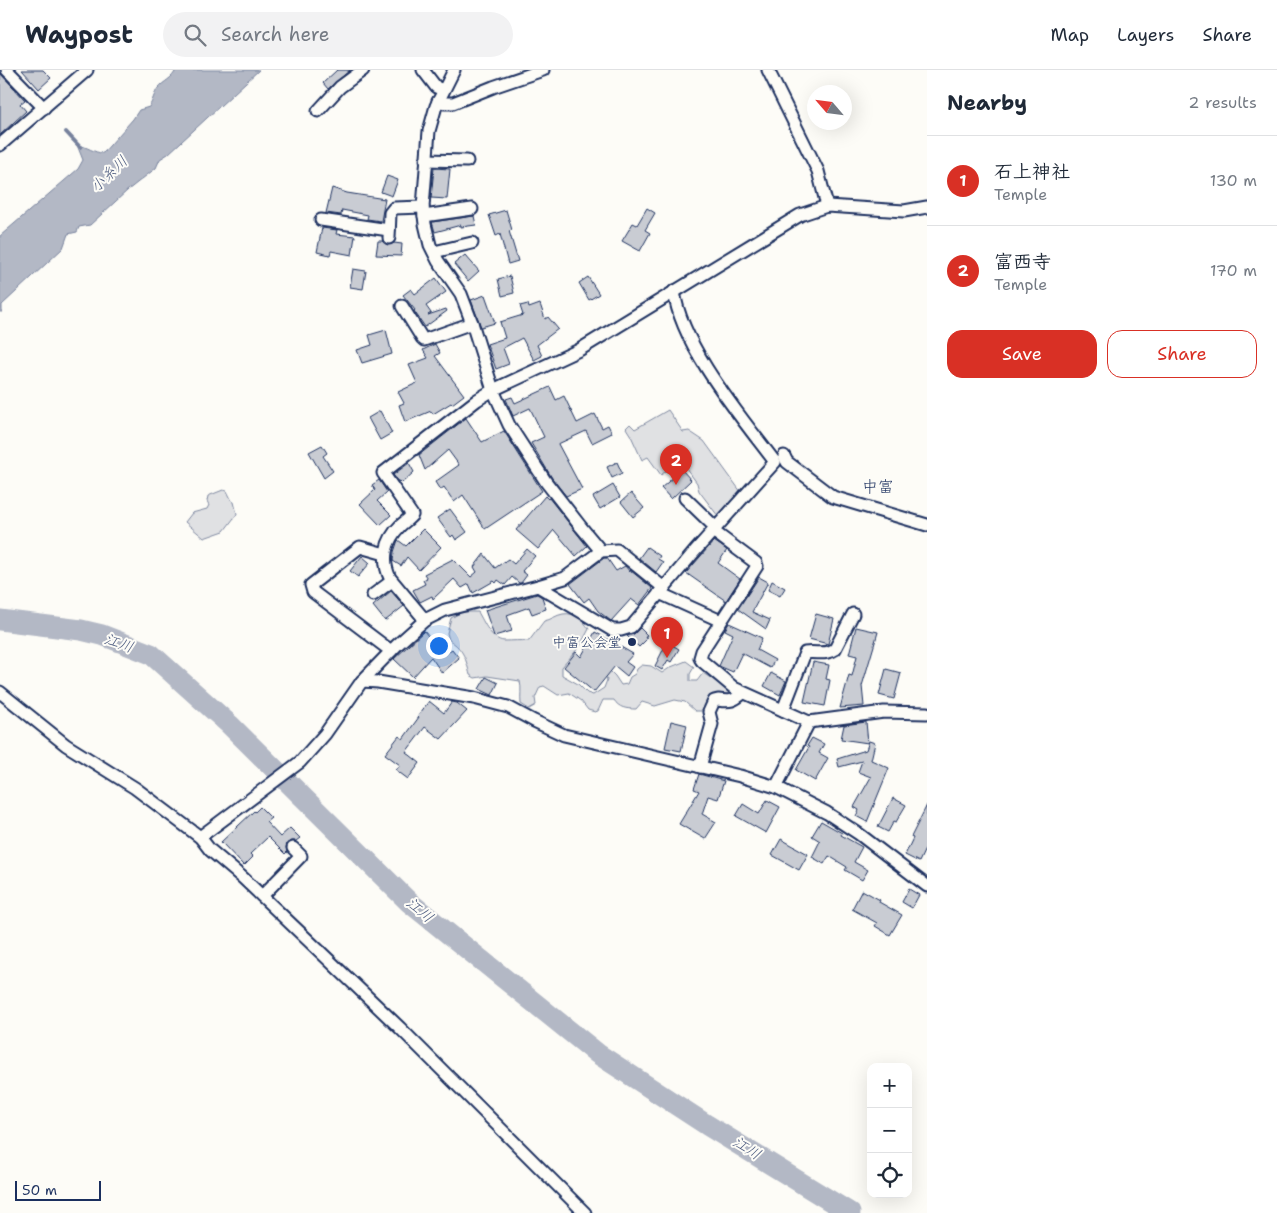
<!DOCTYPE html>
<html lang="en">
<head>
<meta charset="utf-8">
<style>
  body { margin:0; font-family:"Shantell Sans","Klee One",sans-serif; background:#f2f2f3; color:#1f2937 }
  .controls { position:absolute; right:15px; bottom:15px; display:grid; overflow:hidden; border-radius:10px; box-shadow:0 5px 20px #0002 }
  .controls button { width:45px; height:45px; display:grid; place-items:center; padding:0; border:0; border-bottom:1px solid #e0e1e3; background:#fff; color:#1f2937; font:25px sans-serif }
  .compass { position:absolute; left:807px; top:15px; width:45px; height:45px; border-radius:50%; background:#fff; box-shadow:0 5px 20px #0002; rotate:298deg }
  .scale { position:absolute; left:15px; bottom:12px; width:86px; box-sizing:border-box; padding-left:5px; border:2px solid #1b2f5e; border-top:0; font-size:14px; line-height:18px; white-space:nowrap; color:#1b2f5e; -webkit-text-stroke:4px #fdfcf7; paint-order:stroke }
  .you { position:absolute; left:438px; top:575px; width:18px; height:18px; margin:-12px; border:4px solid #fff; border-radius:50%; background:#1a73e8; box-shadow:0 0 0 8px #1a73e833 }
  .badge { display:grid; place-items:center; width:32px; height:32px; border-radius:50%; background:#d93025; color:#fff; font-size:16px; font-weight:700 }
  .pin { position:absolute; translate:-50% -41px; filter:drop-shadow(0 1px 2px #0008) }
  .pin::after { content:''; position:absolute; top:26px; width:18px; height:15px; background:inherit; clip-path:polygon(0 0,100% 0,50% 100%) }
  .list { margin:0; padding:0; list-style:none }
  h2 { display:flex; justify-content:space-between; align-items:center; height:65px; margin:0; padding:0 20px; font-size:21px }
  h2 small { font-size:16px; font-weight:400; color:#747a83 }
  .list li { display:grid; grid-template-columns:32px 1fr auto; gap:15px; align-items:center; box-sizing:border-box; height:90px; padding:0 20px; border-top:1px solid #e0e1e3 }
  .list b { display:block; font-size:19px; white-space:nowrap }
  .list p { margin:0; font-size:16px; white-space:nowrap; color:#747a83 }
  .list em { font-size:16px; font-style:normal; color:#747a83 }
  .actions { display:flex; gap:10px; padding:15px 20px }
  .actions a { flex:1; padding:11px 0; border:1px solid #d93025; border-radius:15px; text-align:center; font-size:18px; color:#d93025 }
  .actions .main { background:#d93025; color:#fff }
  .icon { flex:none; width:28px; height:28px; fill:none; stroke:currentColor; stroke-width:2; stroke-linecap:round; stroke-linejoin:round }
  .map { position:relative; flex:none; width:927px; height:1143px; overflow:hidden }
  header { display:flex; align-items:center; gap:30px; box-sizing:border-box; height:70px; padding:0 25px; background:#fff; border-bottom:1px solid #e0e1e3 }
  header strong { font-size:24px }
  nav { display:flex; gap:28px; margin-inline-start:auto; font-size:18px }
  .search { width:350px; height:45px; background:#f2f2f3; display:flex; align-items:center; gap:12px; box-sizing:border-box; padding:0 18px; border-radius:28px; color:#747a83; font-size:19px }
  main { display:flex }
  aside { flex:1; background:#fff }
  .map>svg:first-child { display:block }
</style>
</head>
<body>
<header>
<strong>Waypost</strong>
<div class="search"><svg class="icon" aria-label="search" viewBox="0 0 24 24"><circle cx="10" cy="10" r="6"/><path d="M15 15l6 6"/></svg>Search here</div>
<nav><a>Map</a><a>Layers</a><a>Share</a></nav>
</header>
<main>
<div class="map">
<svg width="927" height="1143" viewBox="0 0 927 1143">
  <rect width="100%" height="100%" fill="#fdfcf7"/>
  <filter id="ink" filterUnits="userSpaceOnUse"><feTurbulence type="fractalNoise" baseFrequency=".02" numOctaves="2"/><feDisplacementMap in="SourceGraphic" scale="10" xChannelSelector="R" yChannelSelector="G"/><feConvolveMatrix kernelMatrix="1 2 1 2 8 2 1 2 1" color-interpolation-filters="sRGB"/></filter>
  <g filter="url(#ink)">
    <g fill="#e0e1e3" stroke="#7e88a0">
      <path d="M 668,340 L 683,362 L 689,361 L 704,371 L 741,422 L 718,446 L 699,421 L 697,413 L 680,390 L 661,405 L 648,387 L 642,390 L 631,366 L 626,358 L 630,354 L 635,359 Z"/>
      <path d="M 223,420 L 227,421 L 232,431 L 234,432 L 237,444 L 224,461 L 204,468 L 185,452 L 192,443 L 207,439 L 209,435 L 207,431 L 208,426 Z"/>
      <path d="M 462,542 L 478,542 C 484,552 491,570 504,571 C 513,571 520,570 529,571 L 544,551 C 551,550 556,545 563,544 C 575,542 583,550 589,559 L 580,576 L 562,597 L 562,605 L 578,614 L 587,623 L 593,625 L 604,618 L 607,610 L 604,603 L 608,599 L 615,606 L 621,615 L 627,614 L 630,607 L 635,604 L 637,599 L 642,595 L 651,596 L 662,603 L 671,597 L 686,591 L 694,597 L 690,604 L 690,611 L 697,611 L 703,603 L 733,623 L 738,631 L 734,636 L 726,637 L 717,636 L 705,641 L 695,641 L 685,632 L 675,630 L 655,636 L 642,632 L 636,639 C 626,639 619,638 614,630 L 603,630 L 598,641 L 595,642 L 588,640 L 581,631 L 569,623 L 558,625 L 544,616 L 540,617 L 535,628 L 536,635 L 529,639 L 521,634 C 520,626 522,619 520,611 L 487,606 L 475,608 L 470,605 C 466,590 464,579 449,570 L 447,563 L 451,548 Z"/>
    </g>
    <path fill="#b3b8c5" stroke="#76819c" d="M 176,0 L 259,0 L 168,84 L 160,89 L 156,98 L 128,120 L 90,155 L 79,157 L 77,162 L 68,164 L 63,178 L 2,235 L 2,242 L 0,242 L 0,166 L 78,99 L 83,90 L 77,75 C 87,76 94,83 103,83 L 133,49 L 139,40 L 149,37 C 153,31 154,23 158,18 C 164,11 172,9 176,0 Z"/>
    <g fill="none" stroke-linecap="round" stroke-linejoin="round">
      <path stroke="#76819c" stroke-width="4" d="M 66,62 L 80,77"/>
      <path stroke="#b3b8c5" stroke-width="21" d="M 0,550 L 81,560 L 102,565 L 151,584 L 230,655 L 409,832 L 598,984 L 707,1055 L 850,1143"/>
    </g>
    <g fill="#c9ccd3" stroke="#1b2f5e">
      <path d="M 22,0 L 43,0 L 51,8 L 39,19 Z"/>
      <path d="M 337,0 L 350,0 L 328,19 L 323,13 Z"/>
      <path d="M 0,3 L 25,30 L 20,34 L 26,41 L 0,65 Z"/>
      <path d="M 434,98 L 450,99 L 447,129 L 431,128 Z"/>
      <path d="M 387,106 L 398,110 L 392,126 L 381,122 Z"/>
      <path d="M 332,118 L 347,123 L 385,129 L 381,151 L 367,149 L 368,145 L 342,140 L 341,145 L 326,143 Z"/>
      <path d="M 647,138 L 655,143 L 645,160 L 650,163 L 640,181 L 622,171 L 633,153 L 637,155 Z"/>
      <path d="M 506,140 L 512,160 L 509,161 L 518,191 L 508,194 L 500,164 L 496,166 L 489,145 Z"/>
      <path d="M 474,146 L 476,155 L 461,157 L 461,155 L 435,162 L 432,152 Z"/>
      <path d="M 322,158 L 337,160 L 336,164 L 355,166 L 352,185 L 331,181 L 330,185 L 317,182 Z"/>
      <path d="M 378,171 L 382,171 L 388,175 L 394,173 L 402,174 L 401,186 L 376,185 Z"/>
      <path d="M 465,185 L 479,201 L 468,211 L 454,194 Z"/>
      <path d="M 353,199 L 366,201 L 363,219 L 350,217 Z"/>
      <path d="M 510,206 L 514,223 L 502,226 L 498,209 Z"/>
      <path d="M 588,207 L 599,224 L 589,230 L 579,213 Z"/>
      <path d="M 436,208 L 446,222 L 426,236 L 431,243 L 428,245 L 446,239 L 447,241 L 425,257 L 414,241 L 415,240 L 403,225 L 411,219 L 415,224 Z"/>
      <path d="M 485,225 L 495,253 L 481,257 L 471,230 Z"/>
      <path d="M 528,234 L 529,238 L 540,234 L 545,249 L 548,247 L 558,259 L 537,275 L 542,286 L 534,290 L 522,268 L 503,278 L 509,294 L 496,299 L 487,274 L 505,268 L 500,252 L 523,245 L 520,236 Z"/>
      <path d="M 386,260 L 392,284 L 362,293 L 357,280 L 372,275 L 369,265 Z"/>
      <path d="M 435,274 L 440,283 L 435,286 L 464,325 L 452,334 L 451,333 L 433,344 L 431,341 L 405,352 L 399,335 L 404,333 L 398,322 L 417,313 L 409,295 L 428,288 L 423,280 Z"/>
      <path d="M 550,317 L 556,330 L 564,326 L 577,353 L 595,344 L 602,358 L 608,355 L 612,363 L 592,373 L 586,361 L 558,374 L 582,419 L 566,426 L 552,408 L 531,373 L 544,367 L 530,338 L 513,346 L 506,329 L 512,327 L 515,333 Z"/>
      <path d="M 380,341 L 392,363 L 380,370 L 368,348 Z"/>
      <path d="M 466,348 L 482,372 L 504,361 L 542,421 L 485,459 L 463,425 L 454,432 L 444,417 L 440,420 L 435,412 L 459,395 L 448,380 L 425,400 L 419,385 Z"/>
      <path d="M 322,375 L 327,383 L 323,386 L 333,401 L 324,408 L 309,382 Z"/>
      <path d="M 617,392 L 622,403 L 612,408 L 607,397 Z"/>
      <path d="M 409,393 L 414,402 L 402,413 L 400,411 L 399,412 L 393,405 Z"/>
      <path d="M 682,400 L 691,410 L 671,429 L 661,418 Z"/>
      <path d="M 379,410 L 387,422 L 377,431 L 391,445 L 380,455 L 360,434 L 375,420 L 372,415 Z"/>
      <path d="M 613,415 L 620,427 L 600,439 L 593,427 Z"/>
      <path d="M 631,423 L 644,438 L 633,447 L 621,432 Z"/>
      <path d="M 545,426 L 548,429 L 549,428 L 587,476 L 576,486 L 554,460 L 538,479 L 516,460 Z"/>
      <path d="M 450,439 L 467,462 L 456,470 L 453,465 L 451,467 L 437,448 Z"/>
      <path d="M 423,459 L 441,477 L 419,500 L 407,487 L 401,496 L 393,491 L 394,482 L 398,470 L 406,476 Z"/>
      <path d="M 714,471 L 727,480 L 718,493 L 740,509 L 726,531 L 686,503 Z"/>
      <path d="M 647,477 L 660,486 L 658,489 L 663,492 L 656,502 L 639,488 Z"/>
      <path d="M 527,479 L 535,486 L 522,501 L 527,505 L 521,513 L 519,513 L 512,507 L 505,515 L 498,510 L 496,513 L 494,511 L 473,523 L 469,514 L 462,518 L 454,509 L 433,529 L 432,526 L 420,532 L 413,520 L 425,514 L 423,510 L 427,508 L 424,504 L 453,489 L 471,507 L 477,502 L 474,497 L 484,484 L 495,498 L 508,489 L 514,494 Z"/>
      <path d="M 362,486 L 370,493 L 358,507 L 350,501 Z"/>
      <path d="M 604,488 L 607,488 L 616,501 L 625,496 L 630,502 L 630,500 L 652,518 L 639,535 L 631,529 L 611,551 L 598,541 L 589,528 L 584,532 L 570,514 Z"/>
      <path d="M 759,507 L 768,512 L 752,542 L 770,550 L 766,559 L 738,539 Z"/>
      <path d="M 772,511 L 785,518 L 780,526 L 768,520 Z"/>
      <path d="M 391,521 L 404,536 L 385,551 L 373,536 Z"/>
      <path d="M 537,524 L 542,527 L 546,539 L 532,544 L 529,537 L 507,545 L 512,561 L 494,566 L 485,540 Z"/>
      <path d="M 816,544 L 834,549 L 828,574 L 809,569 Z"/>
      <path d="M 729,553 L 762,568 L 757,580 L 775,590 L 770,598 L 742,583 L 733,602 L 719,596 L 733,564 L 725,560 Z"/>
      <path d="M 856,557 L 878,562 L 862,616 L 864,636 L 840,638 L 849,605 L 852,606 L 857,586 L 849,584 Z"/>
      <path d="M 640,558 L 647,565 L 645,568 L 647,569 L 639,577 L 627,566 L 634,564 Z"/>
      <path d="M 424,561 L 444,585 L 452,579 L 459,588 L 442,603 L 431,587 L 413,607 L 394,589 Z"/>
      <path d="M 595,562 L 633,584 L 626,592 L 633,597 L 627,606 L 615,596 L 594,622 L 564,597 L 576,582 L 581,587 Z"/>
      <path d="M 667,572 L 679,579 L 671,592 L 668,590 L 662,600 L 655,596 Z"/>
      <path d="M 813,592 L 829,595 L 826,609 L 830,610 L 825,636 L 804,632 Z"/>
      <path d="M 886,599 L 901,603 L 894,629 L 879,625 Z"/>
      <path d="M 771,603 L 786,611 L 780,625 L 764,616 Z"/>
      <path d="M 486,607 L 498,613 L 492,625 L 479,619 Z"/>
      <path d="M 429,631 L 444,643 L 452,632 L 457,633 L 467,641 L 441,669 L 425,657 L 406,682 L 420,693 L 408,709 L 396,700 L 400,695 L 385,684 L 399,666 L 403,669 L 419,647 L 418,646 Z"/>
      <path d="M 671,651 L 687,655 L 681,681 L 665,678 Z"/>
      <path d="M 866,652 L 868,673 L 841,669 L 844,655 Z"/>
      <path d="M 812,668 L 824,674 L 819,683 L 828,688 L 815,711 L 796,700 L 809,677 L 807,676 Z"/>
      <path d="M 869,671 L 875,673 L 871,690 L 889,698 L 867,752 L 856,746 L 859,740 L 854,737 L 871,707 L 858,702 L 862,691 L 839,697 L 837,689 L 866,680 Z"/>
      <path d="M 699,704 L 724,711 L 718,729 L 708,726 L 702,744 L 716,752 L 705,769 L 679,754 L 699,721 L 694,719 Z"/>
      <path d="M 893,728 L 906,735 L 896,752 L 894,751 L 888,762 L 878,757 Z"/>
      <path d="M 767,730 L 780,737 L 766,763 L 736,746 L 743,734 L 759,744 Z"/>
      <path d="M 927,735 L 927,775 L 919,792 L 905,785 L 913,768 L 911,767 Z"/>
      <path d="M 260,737 L 271,748 L 266,752 L 280,767 L 290,758 L 300,768 L 296,771 L 292,771 L 287,773 L 286,777 L 287,782 L 285,784 L 268,767 L 250,784 L 253,787 L 244,796 L 221,772 L 254,741 L 255,742 Z"/>
      <path d="M 821,751 L 842,763 L 841,765 L 862,777 L 854,792 L 868,800 L 862,810 L 845,800 L 847,797 L 829,786 L 824,794 L 812,787 L 820,771 L 812,766 Z"/>
      <path d="M 781,769 L 808,784 L 799,800 L 772,785 Z"/>
      <path d="M 909,819 L 919,825 L 912,838 L 902,832 Z"/>
      <path d="M 862,820 L 880,830 L 879,832 L 902,845 L 890,865 L 875,856 L 877,853 L 852,839 Z"/>
    </g>
    <g fill="none" stroke-linecap="round" stroke-linejoin="round">
      <defs>
        <g id="minor">
          <path d="M 7,0 L 44,38"/>
          <path d="M 423,0 L 436,17 L 443,20"/>
          <path d="M 454,0 L 436,36 L 429,61 L 423,137 L 425,154 L 430,175 L 438,191 L 461,224 L 472,253 L 493,320 L 509,355 L 546,412 L 581,457 L 601,481"/>
          <path d="M 768,0 L 818,101 L 827,136"/>
          <path d="M 438,31 L 445,33 L 453,33 L 493,17 L 543,0"/>
          <path d="M 318,41 L 340,17 L 363,0"/>
          <path d="M 0,75 L 87,0"/>
          <path d="M 426,90 L 467,91"/>
          <path d="M 424,146 L 472,139"/>
          <path d="M 321,150 L 389,160"/>
          <path d="M 389,168 L 390,143 L 394,138 L 423,137"/>
          <path d="M 434,182 L 472,173"/>
          <path d="M 402,236 L 422,268 L 424,270 L 472,253"/>
          <path d="M 784,386 L 787,392 L 833,427 L 927,455"/>
          <path d="M 685,428 L 716,458"/>
          <path d="M 713,461 L 756,493 L 757,496 L 702,581 L 700,588 L 702,591 L 734,618 L 809,652 L 884,642 L 927,643"/>
          <path d="M 385,484 L 360,477 L 311,515 L 313,522 L 391,581"/>
          <path d="M 538,516 L 612,560 L 621,560 L 631,557 L 695,481 L 775,392 C 741,347 681,276 674,221"/>
          <path d="M 659,523 L 721,551"/>
          <path d="M 373,525 L 392,511"/>
          <path d="M 425,550 L 390,508 C 381,489 386,470 400,456 C 404,452 409,449 412,445 L 383,403 L 477,330 L 493,320 L 579,280 L 800,145 L 827,136 L 904,141 L 927,137"/>
          <path d="M 362,611 L 378,612 L 474,628 L 508,637 L 534,651 L 564,665 L 740,706 L 776,717 L 827,743 L 859,764 L 927,816"/>
          <path d="M 0,622 L 66,675 L 135,718 L 200,767 L 210,780 L 243,808 L 400,958 L 585,1143"/>
          <path d="M 783,640 L 805,583 C 816,581 825,586 835,579 L 853,544"/>
          <path d="M 700,697 L 712,654 L 709,642 L 714,631 L 718,630 C 730,632 734,631 743,623"/>
          <path d="M 776,717 L 809,652"/>
          <path d="M 200,767 L 300,692 L 325,664 L 362,611 L 397,575 L 425,550 L 445,540 L 538,516 L 565,508 L 601,481 L 617,480 L 664,518"/>
          <path d="M 262,826 L 301,786 L 293,778"/>
        </g>
      </defs>
      <use href="#minor" stroke="#1b2f5e" stroke-width="15"/>
      <use href="#minor" stroke="#fdfcf7" stroke-width="11"/>
    </g>
  </g>
  <circle fill="#1b2f5e" stroke="#fdfcf7" stroke-width="2" cx="632" cy="572" r="5"/>
  <g text-anchor="middle" dominant-baseline="central" stroke-width="4" stroke-linejoin="round" paint-order="stroke">
    <g font-size="14" fill="#1b2f5e" stroke="#fdfcf7" text-anchor="end">
      <text x="622" y="572">中富公会堂</text>
    </g>
    <g font-size="15" font-style="italic" fill="#49587d" stroke="#fdfcf7">
      <text transform="translate(109 104) rotate(-44)">小糸川</text>
      <text transform="translate(119 573) rotate(19)">江川</text>
      <text transform="translate(420 840) rotate(40)">江川</text>
      <text transform="translate(747 1078) rotate(32)">江川</text>
    </g>
    <g font-size="16" fill="#1b2f5e" stroke="#fdfcf7">
      <text x="878" y="416">中富</text>
    </g>
  </g>
</svg>
<div class="controls">
<button>+</button>
<button>−</button>
<button><svg class="icon" aria-label="locate" viewBox="0 0 24 24"><circle cx="12" cy="12" r="6"/><path d="M12 2v4M12 18v4M2 12h4M18 12h4"/></svg></button>
</div>
<svg class="compass" viewBox="-18 -18 36 36"><path d="M0-13l5 13h-10z" fill="#e53935"/><path d="M0 13l5-13h-10z" fill="#747a83"/></svg>
<div class="scale">50 m</div>
<div class="you"></div>
<div class="pin badge" style="left:667px;top:588px">1</div>
<div class="pin badge" style="left:676px;top:415px">2</div>
</div>
<aside>
<h2>Nearby<small>2 results</small></h2>
<ul class="list">
<li><span class="badge">1</span><div><b>石上神社</b><p>Temple</p></div><em>130 m</em></li>
<li><span class="badge">2</span><div><b>富西寺</b><p>Temple</p></div><em>170 m</em></li>
</ul>
<div class="actions"><a class="main">Save</a><a>Share</a></div>
</aside>
</main>
</body>
</html>
